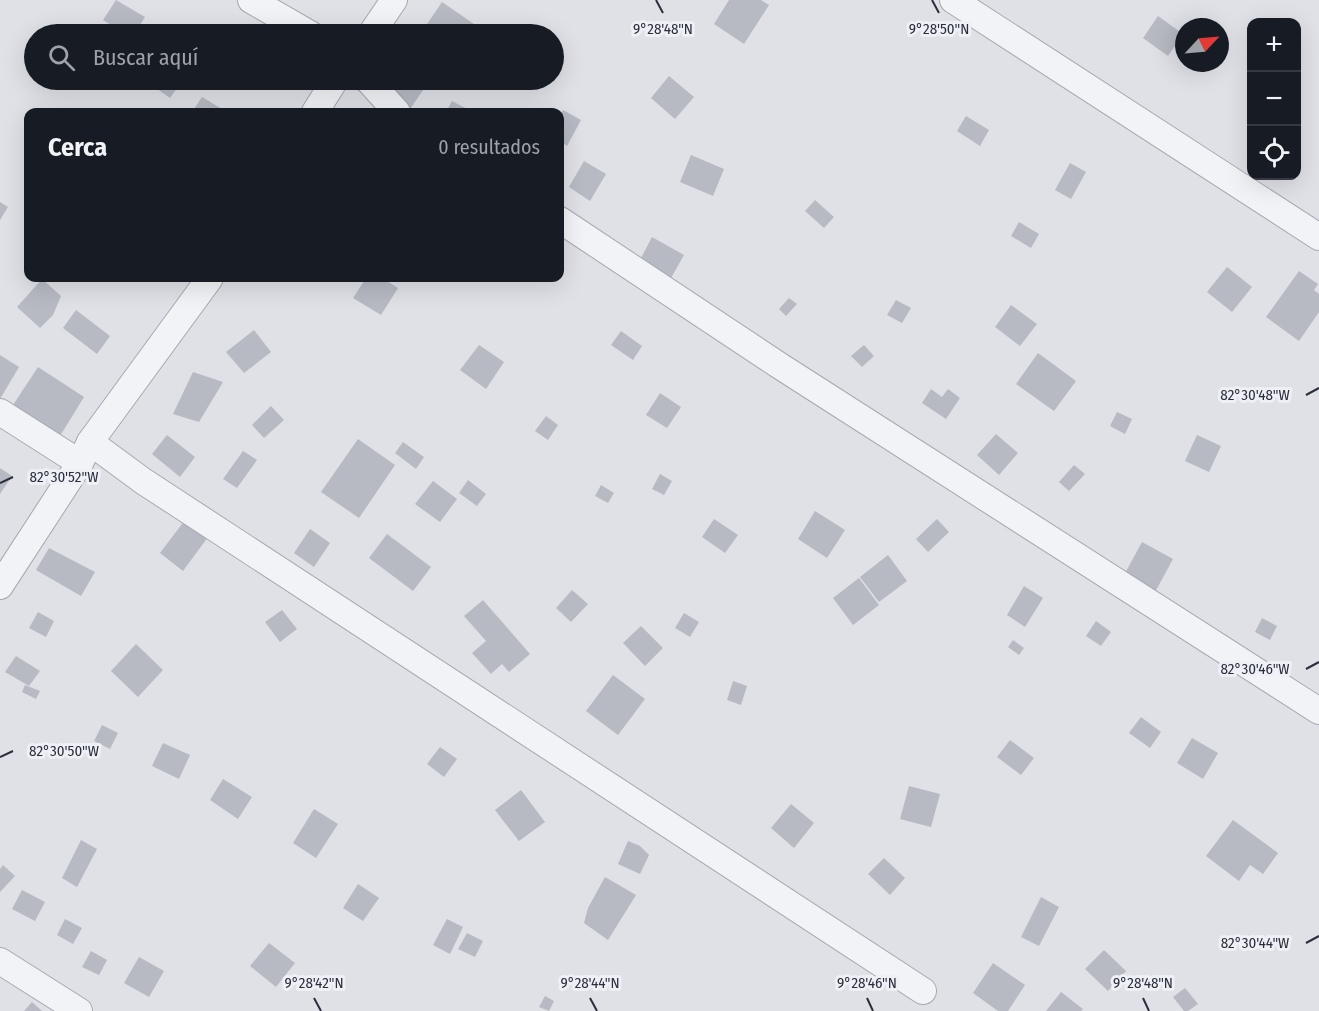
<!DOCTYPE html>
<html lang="es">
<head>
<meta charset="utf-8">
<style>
  body { margin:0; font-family:"Fira Sans Condensed",sans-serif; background:#242831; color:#f1f3f6 }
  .controls { position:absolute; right:18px; top:18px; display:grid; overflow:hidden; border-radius:12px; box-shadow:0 6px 24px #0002 }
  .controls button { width:54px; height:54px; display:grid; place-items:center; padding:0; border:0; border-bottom:2px solid #363941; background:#171b24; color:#f1f3f6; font:30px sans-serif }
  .compass { position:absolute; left:1175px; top:18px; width:54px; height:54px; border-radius:50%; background:#171b24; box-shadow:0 6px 24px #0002; rotate:64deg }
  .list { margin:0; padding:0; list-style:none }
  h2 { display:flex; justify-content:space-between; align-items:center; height:78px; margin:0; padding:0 24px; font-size:26px }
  h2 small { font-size:20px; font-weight:400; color:#9ea1a6 }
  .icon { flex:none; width:33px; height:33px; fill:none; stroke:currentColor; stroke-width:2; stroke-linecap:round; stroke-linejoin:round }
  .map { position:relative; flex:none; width:1319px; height:1011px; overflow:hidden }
  .search { position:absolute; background:#171b24; box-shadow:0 6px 24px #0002; left:24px; top:24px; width:540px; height:66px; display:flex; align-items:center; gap:15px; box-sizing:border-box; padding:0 21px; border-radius:33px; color:#9ea1a6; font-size:22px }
  .panel { position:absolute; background:#171b24; box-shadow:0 6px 24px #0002; left:24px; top:108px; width:540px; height:174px; border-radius:12px }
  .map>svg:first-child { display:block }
</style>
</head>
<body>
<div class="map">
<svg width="1319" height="1011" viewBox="0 0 1319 1011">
  <rect width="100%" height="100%" fill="#dfe1e7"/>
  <g fill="#b7bac3">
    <path d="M 116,0 L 145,17 L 134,34 L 126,34 L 103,20 Z"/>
    <path d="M 729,0 L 761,0 L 769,5 L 744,44 L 714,24 Z"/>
    <path d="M 442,2 L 474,24 L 467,34 L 429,34 L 423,30 Z"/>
    <path d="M 1158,16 L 1183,34 L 1168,56 L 1143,38 Z"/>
    <path d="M 669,76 L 694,97 L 675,119 L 651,98 Z"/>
    <path d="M 147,80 L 175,80 L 180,84 L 170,98 L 146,81 Z"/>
    <path d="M 359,80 L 430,80 L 408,112 L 391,112 L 354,88 Z"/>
    <path d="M 202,97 L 227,112 L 192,112 Z"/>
    <path d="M 452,101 L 473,112 L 446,112 Z"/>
    <path d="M 563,110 L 581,120 L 567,146 L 560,141 L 560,115 Z"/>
    <path d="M 966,116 L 989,130 L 980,146 L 957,131 Z"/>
    <path d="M 691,155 L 724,169 L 713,196 L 680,182 Z"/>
    <path d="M 584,161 L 606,174 L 590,201 L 569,187 Z"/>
    <path d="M 1070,163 L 1086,172 L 1071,199 L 1055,190 Z"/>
    <path d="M 815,200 L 834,217 L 824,228 L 805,211 Z"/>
    <path d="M 0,202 L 8,207 L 0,220 Z"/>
    <path d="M 1019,222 L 1039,234 L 1031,248 L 1011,236 Z"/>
    <path d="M 652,237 L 684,255 L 671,278 L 640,260 Z"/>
    <path d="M 1227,267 L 1252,287 L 1232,312 L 1207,292 Z"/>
    <path d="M 1299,271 L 1318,284 L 1314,290 L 1319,294 L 1319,312 L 1299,341 L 1266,317 Z"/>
    <path d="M 366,278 L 382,278 L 398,288 L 381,315 L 353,298 Z"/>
    <path d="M 42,279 L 61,296 L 53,315 L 40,328 L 17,307 Z"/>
    <path d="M 789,298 L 797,304 L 786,316 L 779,309 Z"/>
    <path d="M 896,300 L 911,308 L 902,323 L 887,315 Z"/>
    <path d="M 1011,305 L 1037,324 L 1020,346 L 995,327 Z"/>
    <path d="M 76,310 L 110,336 L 97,354 L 63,328 Z"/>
    <path d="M 254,330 L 271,352 L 244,373 L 226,352 Z"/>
    <path d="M 621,331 L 642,346 L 633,360 L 611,345 Z"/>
    <path d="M 479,345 L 504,362 L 486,389 L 460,370 Z"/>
    <path d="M 864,345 L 874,356 L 862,367 L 851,356 Z"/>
    <path d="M 1038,353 L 1076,381 L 1054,411 L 1016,384 Z"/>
    <path d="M 0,355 L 19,367 L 0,399 Z"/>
    <path d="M 38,367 L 84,397 L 60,436 L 13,405 Z"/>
    <path d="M 193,372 L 223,382 L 199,422 L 173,414 Z"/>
    <path d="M 931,389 L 942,397 L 948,389 L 960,398 L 946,419 L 922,403 Z"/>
    <path d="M 660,393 L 681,407 L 667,428 L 646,415 Z"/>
    <path d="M 271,406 L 284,420 L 264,438 L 252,425 Z"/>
    <path d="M 1117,412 L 1132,419 L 1125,434 L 1110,426 Z"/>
    <path d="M 546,416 L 558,425 L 548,440 L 535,431 Z"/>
    <path d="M 996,434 L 1018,453 L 999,475 L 977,455 Z"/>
    <path d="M 167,435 L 195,457 L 180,477 L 152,454 Z"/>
    <path d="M 1197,435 L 1221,446 L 1209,472 L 1185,461 Z"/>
    <path d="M 358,439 L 395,465 L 359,518 L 321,492 Z"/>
    <path d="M 403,442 L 424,457 L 416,469 L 395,453 Z"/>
    <path d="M 243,451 L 257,460 L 237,488 L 223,479 Z"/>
    <path d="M 1074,465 L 1085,474 L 1069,491 L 1059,482 Z"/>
    <path d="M 0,468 L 12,476 L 0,494 Z"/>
    <path d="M 660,474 L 672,481 L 664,495 L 652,489 Z"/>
    <path d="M 468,480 L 486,494 L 477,506 L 459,493 Z"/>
    <path d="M 433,481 L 457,499 L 440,522 L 415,504 Z"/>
    <path d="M 601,485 L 614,493 L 608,503 L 595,496 Z"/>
    <path d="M 815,511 L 845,530 L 827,558 L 798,539 Z"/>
    <path d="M 714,519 L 738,535 L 725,553 L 702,537 Z"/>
    <path d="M 937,519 L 949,532 L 928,552 L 916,539 Z"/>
    <path d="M 185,520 L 208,537 L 183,571 L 160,553 Z"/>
    <path d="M 310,529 L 330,543 L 314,567 L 294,553 Z"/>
    <path d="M 387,534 L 431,567 L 413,591 L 369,558 Z"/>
    <path d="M 1142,542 L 1173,559 L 1154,594 L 1123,577 Z"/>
    <path d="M 49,548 L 95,572 L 81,596 L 36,570 Z"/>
    <path d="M 888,555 L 907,581 L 879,602 L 860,577 Z"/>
    <path d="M 859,578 L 879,605 L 853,625 L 833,598 Z"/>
    <path d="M 1024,586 L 1043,598 L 1025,627 L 1007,615 Z"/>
    <path d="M 572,590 L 588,604 L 571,622 L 556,608 Z"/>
    <path d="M 483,600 L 530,654 L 509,672 L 502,664 L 491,674 L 472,653 L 486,641 L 464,616 Z"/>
    <path d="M 282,610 L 297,629 L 280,642 L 265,622 Z"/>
    <path d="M 38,612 L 54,621 L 46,637 L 29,628 Z"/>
    <path d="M 684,613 L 699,622 L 690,637 L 675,628 Z"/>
    <path d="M 1262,618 L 1277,626 L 1270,640 L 1255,632 Z"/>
    <path d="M 1096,621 L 1111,632 L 1101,646 L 1086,636 Z"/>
    <path d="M 641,626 L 663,648 L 645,666 L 623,643 Z"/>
    <path d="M 1013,640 L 1024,648 L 1019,655 L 1008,647 Z"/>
    <path d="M 136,644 L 163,670 L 138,697 L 111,671 Z"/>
    <path d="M 16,656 L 40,671 L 29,686 L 5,672 Z"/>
    <path d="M 613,675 L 645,699 L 618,735 L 586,711 Z"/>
    <path d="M 733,681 L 747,686 L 741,705 L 727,700 Z"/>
    <path d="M 25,685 L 40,691 L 36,699 L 22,692 Z"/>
    <path d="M 1141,717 L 1161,732 L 1150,748 L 1129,733 Z"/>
    <path d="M 102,725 L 118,733 L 110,749 L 94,741 Z"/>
    <path d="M 1192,738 L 1218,753 L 1203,779 L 1177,763 Z"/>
    <path d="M 1010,740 L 1034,758 L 1021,775 L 997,757 Z"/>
    <path d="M 163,743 L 190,755 L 179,779 L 152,766 Z"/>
    <path d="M 440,747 L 457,759 L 444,777 L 427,764 Z"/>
    <path d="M 223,779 L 252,797 L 238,819 L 210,800 Z"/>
    <path d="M 909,786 L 940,794 L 931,827 L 900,819 Z"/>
    <path d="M 521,790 L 545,822 L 519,841 L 495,810 Z"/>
    <path d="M 791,804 L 814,823 L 794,848 L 771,828 Z"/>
    <path d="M 314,809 L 338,824 L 316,858 L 293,843 Z"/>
    <path d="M 1233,820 L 1278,853 L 1263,874 L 1250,865 L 1239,881 L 1206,856 Z"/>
    <path d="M 81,840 L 97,849 L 77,887 L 62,878 Z"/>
    <path d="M 628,841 L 640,846 L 649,855 L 640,874 L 618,864 Z"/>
    <path d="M 884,858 L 905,878 L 890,895 L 868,874 Z"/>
    <path d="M 3,865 L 15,876 L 0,892 L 0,869 Z"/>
    <path d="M 605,877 L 636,895 L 608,940 L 584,923 L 588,908 Z"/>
    <path d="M 358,884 L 379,898 L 363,921 L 343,908 Z"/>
    <path d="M 22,890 L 45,902 L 35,921 L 12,909 Z"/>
    <path d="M 1041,897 L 1059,907 L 1039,946 L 1021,937 Z"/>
    <path d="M 65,919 L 82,928 L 73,944 L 57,935 Z"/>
    <path d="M 447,919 L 463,927 L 450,954 L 433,945 Z"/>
    <path d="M 467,933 L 483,941 L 475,957 L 458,949 Z"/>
    <path d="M 269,943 L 295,963 L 276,987 L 250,966 Z"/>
    <path d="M 1104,950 L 1126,971 L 1108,991 L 1085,969 Z"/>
    <path d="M 91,951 L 107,960 L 99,975 L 82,967 Z"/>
    <path d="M 139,957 L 164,971 L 149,997 L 124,983 Z"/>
    <path d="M 993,963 L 1025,985 L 1008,1011 L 998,1011 L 973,993 Z"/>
    <path d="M 1185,988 L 1198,1004 L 1188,1011 L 1184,1011 L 1173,997 Z"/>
    <path d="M 1061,992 L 1083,1009 L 1081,1011 L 1046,1011 Z"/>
    <path d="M 545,996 L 554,1001 L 549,1011 L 539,1007 Z"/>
    <path d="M 32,1002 L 42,1011 L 24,1011 Z"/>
  </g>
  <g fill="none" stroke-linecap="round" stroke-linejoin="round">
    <defs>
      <g id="street">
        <path d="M 251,0 L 310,34"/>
        <path d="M 953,0 L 1319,237"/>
        <path d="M 371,34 L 394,0"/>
        <path d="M 368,80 L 397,112"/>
        <path d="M 315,112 L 335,80"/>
        <path d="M 560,220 L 780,366 L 1319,711"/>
        <path d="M 0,412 L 80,463"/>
        <path d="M 90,442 L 143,481 L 923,991"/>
        <path d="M 0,586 L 80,463 L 90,442 L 210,278"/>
        <path d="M 0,961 L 79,1011"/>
      </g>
    </defs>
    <use href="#street" stroke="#a5a8b1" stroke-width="28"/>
    <use href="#street" stroke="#f2f3f6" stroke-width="26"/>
  </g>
  <path fill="none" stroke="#2a2e3d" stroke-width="2" d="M 656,0 L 663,13M 932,0 L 939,13M 1306,395 L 1319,388M 0,483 L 13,477M 1306,669 L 1319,662M 0,757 L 13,751M 1306,943 L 1319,936M 314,998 L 321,1011M 590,998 L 597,1011M 867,998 L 873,1011M 1143,998 L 1149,1011"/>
  <g font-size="15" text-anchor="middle" fill="#2a2e3d" stroke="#eff0f5" stroke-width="6" stroke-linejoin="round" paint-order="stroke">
    <text x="663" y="34">9°28'48"N</text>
    <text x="939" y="34">9°28'50"N</text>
    <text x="1255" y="400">82°30'48"W</text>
    <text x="64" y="482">82°30'52"W</text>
    <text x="1255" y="674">82°30'46"W</text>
    <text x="64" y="756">82°30'50"W</text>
    <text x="1255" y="948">82°30'44"W</text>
    <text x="314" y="988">9°28'42"N</text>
    <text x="590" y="988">9°28'44"N</text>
    <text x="867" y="988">9°28'46"N</text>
    <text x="1143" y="988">9°28'48"N</text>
  </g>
</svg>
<div class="controls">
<button>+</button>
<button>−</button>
<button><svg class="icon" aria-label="locate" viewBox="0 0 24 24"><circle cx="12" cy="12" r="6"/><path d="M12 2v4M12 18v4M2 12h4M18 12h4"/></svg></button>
</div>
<svg class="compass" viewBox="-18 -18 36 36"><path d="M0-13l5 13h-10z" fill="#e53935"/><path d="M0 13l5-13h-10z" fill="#9ea1a6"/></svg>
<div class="search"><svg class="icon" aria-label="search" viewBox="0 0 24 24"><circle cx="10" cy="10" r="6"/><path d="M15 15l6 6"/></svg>Buscar aquí</div>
<section class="panel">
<h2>Cerca<small>0 resultados</small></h2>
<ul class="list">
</ul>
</section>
</div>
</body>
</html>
